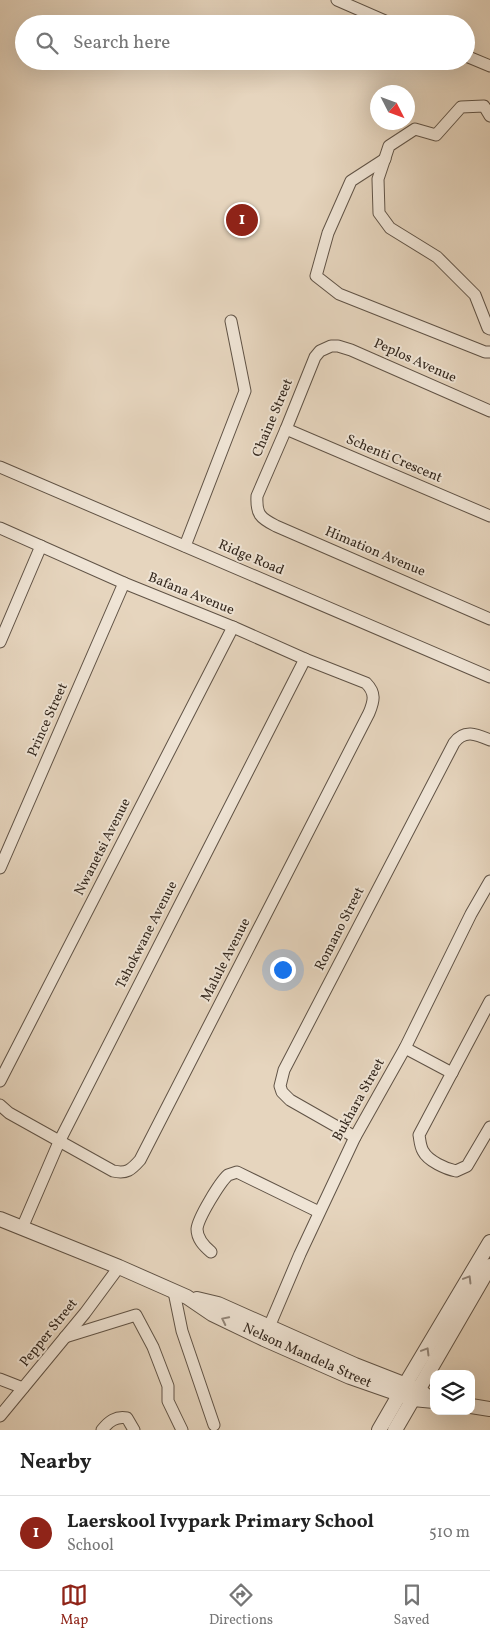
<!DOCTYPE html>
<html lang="en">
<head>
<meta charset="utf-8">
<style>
  body { margin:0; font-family:Vollkorn,serif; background:#f6f6f6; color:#222 }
  .controls { position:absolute; right:15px; bottom:15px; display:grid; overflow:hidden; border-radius:10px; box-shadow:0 5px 20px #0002 }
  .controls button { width:45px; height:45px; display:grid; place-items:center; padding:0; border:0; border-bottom:1px solid #e0e0e0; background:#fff; color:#222; font:25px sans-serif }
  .compass { position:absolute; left:370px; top:85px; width:45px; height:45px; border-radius:50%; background:#fff; box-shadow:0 5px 20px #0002; rotate:132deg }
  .you { position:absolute; left:282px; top:969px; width:18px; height:18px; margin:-12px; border:4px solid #fff; border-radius:50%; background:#1a73e8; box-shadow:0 0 0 8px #1a73e833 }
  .badge { display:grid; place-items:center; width:32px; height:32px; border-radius:50%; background:#8f2418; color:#fff; font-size:16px; font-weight:700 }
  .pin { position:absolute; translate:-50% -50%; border:2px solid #fff; box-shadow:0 1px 5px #0006 }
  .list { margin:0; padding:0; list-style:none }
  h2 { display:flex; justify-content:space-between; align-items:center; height:65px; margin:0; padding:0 20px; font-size:21px }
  h2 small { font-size:16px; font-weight:400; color:#767676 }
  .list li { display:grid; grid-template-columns:32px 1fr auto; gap:15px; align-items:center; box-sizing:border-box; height:75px; padding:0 20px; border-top:1px solid #e0e0e0 }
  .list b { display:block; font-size:19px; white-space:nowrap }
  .list p { margin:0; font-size:16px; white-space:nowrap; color:#767676 }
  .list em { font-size:16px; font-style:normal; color:#767676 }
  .icon { flex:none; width:28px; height:28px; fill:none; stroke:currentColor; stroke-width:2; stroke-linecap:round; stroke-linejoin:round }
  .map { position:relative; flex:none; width:490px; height:1430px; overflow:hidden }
  .search { position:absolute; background:#fff; box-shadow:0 5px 20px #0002; left:15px; right:15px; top:15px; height:55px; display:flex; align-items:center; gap:12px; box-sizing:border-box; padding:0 18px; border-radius:28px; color:#767676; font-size:19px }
  .sheet { height:140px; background:#fff }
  nav { display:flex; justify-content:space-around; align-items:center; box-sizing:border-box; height:70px; border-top:1px solid #e0e0e0; background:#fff; font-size:14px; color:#767676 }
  nav a { display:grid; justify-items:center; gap:2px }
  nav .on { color:#8f2418 }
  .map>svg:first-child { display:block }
</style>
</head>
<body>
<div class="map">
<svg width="490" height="1430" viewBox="0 0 490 1430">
  <rect width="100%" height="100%" fill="#e6d5be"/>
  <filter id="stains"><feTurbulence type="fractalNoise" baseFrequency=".004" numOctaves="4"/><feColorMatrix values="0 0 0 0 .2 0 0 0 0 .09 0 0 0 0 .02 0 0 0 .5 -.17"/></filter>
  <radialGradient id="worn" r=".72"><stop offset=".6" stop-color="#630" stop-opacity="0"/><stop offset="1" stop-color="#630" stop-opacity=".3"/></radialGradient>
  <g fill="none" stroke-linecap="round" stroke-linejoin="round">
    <defs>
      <g id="minor">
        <path d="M 337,0 L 392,24"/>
        <path d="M 466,56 L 490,66"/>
        <path d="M 490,116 L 484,106 L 461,107 L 436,135 L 415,129 L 389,146 L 378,179 L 379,213 L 390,228 L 437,257 L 475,295 L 488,328 L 490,329"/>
        <path d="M 385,159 L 351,181 L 328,233 L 316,276 L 339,294 L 485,352 L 490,352"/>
        <path d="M 490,411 L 351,350 L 338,346 L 331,346 L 320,351 L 315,357 L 286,429 L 257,496 C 256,514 260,518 276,526 L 490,619"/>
        <path d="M 286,429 L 490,516"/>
        <path d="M 0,467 L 490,677"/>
        <path d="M 0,528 L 124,583 L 233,627 L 305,659 L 366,683 C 376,693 374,701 369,713 L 140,1160 C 131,1170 127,1174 113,1171 L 9,1113 L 0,1105"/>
        <path d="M 185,546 L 245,391 L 231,321"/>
        <path d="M 0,642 L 41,546"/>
        <path d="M 0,868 L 124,583"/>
        <path d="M 490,1001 L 419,1135 C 420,1140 420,1146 423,1151 C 428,1161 446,1169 456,1171 L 467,1166 L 490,1127"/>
        <path d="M 405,1048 L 452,1073"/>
        <path d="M 0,1081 L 233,627"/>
        <path d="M 355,1137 L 290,1100 L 282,1092 L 280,1086 L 284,1070 L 454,743 C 464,729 476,734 490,740"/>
        <path d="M 22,1228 L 59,1142 L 305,659"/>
        <path d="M 211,1252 C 204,1246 197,1239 197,1229 C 198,1218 220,1182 228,1175 L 237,1172 L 319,1212"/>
        <path d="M 174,1292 L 182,1331 L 214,1425"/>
        <path d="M 266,1334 L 300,1254 L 355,1137 L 405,1048 L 471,914 L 490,881"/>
        <path d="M 65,1337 L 136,1315 L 153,1347 L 168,1386 L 168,1401 L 182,1430"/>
        <path d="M 0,1379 L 23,1388"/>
        <path d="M 0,1416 L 85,1313 L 119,1267"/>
        <path d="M 102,1430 C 109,1421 116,1416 127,1418 L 134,1430"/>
      </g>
      <g id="tertiary">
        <path d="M 0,1219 L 119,1267 L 187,1297 L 212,1314 L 264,1339 L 350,1377 L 413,1399 L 434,1401"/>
        <path d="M 197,1299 L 218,1304 L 355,1365 L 419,1390 L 432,1400"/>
        <path d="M 471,1406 L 490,1409"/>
        <path d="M 379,1430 L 405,1385 L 490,1242"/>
        <path d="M 395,1430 L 490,1266"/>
      </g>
    </defs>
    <use href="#minor" stroke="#605346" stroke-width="13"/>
    <use href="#tertiary" stroke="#605346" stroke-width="16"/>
    <use href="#minor" stroke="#efe4d5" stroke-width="11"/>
    <use href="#tertiary" stroke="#efe4d5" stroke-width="14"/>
  </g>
  <defs><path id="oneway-chevron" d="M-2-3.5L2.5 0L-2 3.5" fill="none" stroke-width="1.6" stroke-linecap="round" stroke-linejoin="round" transform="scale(1.25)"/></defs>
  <g stroke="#92867a">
    <use href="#oneway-chevron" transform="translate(468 1279) rotate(-59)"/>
    <use href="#oneway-chevron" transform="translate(225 1320) rotate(-154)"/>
    <use href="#oneway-chevron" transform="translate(426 1351) rotate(-59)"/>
  </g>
  <g text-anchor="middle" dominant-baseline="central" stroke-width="4" stroke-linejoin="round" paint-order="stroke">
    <g font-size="14" fill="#34281e" stroke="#efe4d5">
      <text transform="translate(415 361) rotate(24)">Peplos Avenue</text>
      <text transform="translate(273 418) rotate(-67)">Chaine Street</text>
      <text transform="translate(394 459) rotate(23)">Schenti Crescent</text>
      <text transform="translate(375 552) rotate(23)">Himation Avenue</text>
      <text transform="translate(251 558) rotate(23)">Ridge Road</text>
      <text transform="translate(191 594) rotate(22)">Bafana Avenue</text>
      <text transform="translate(48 720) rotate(-66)">Prince Street</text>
      <text transform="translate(103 847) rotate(-63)">Nwanetsi Avenue</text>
      <text transform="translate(340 929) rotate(-63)">Romano Street</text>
      <text transform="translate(147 935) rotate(-63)">Tshokwane Avenue</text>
      <text transform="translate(226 960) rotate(-63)">Malule Avenue</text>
      <text transform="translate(359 1100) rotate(-61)">Bukhara Street</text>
      <text transform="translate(49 1333) rotate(-51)">Pepper Street</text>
      <text transform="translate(307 1356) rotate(24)">Nelson Mandela Street</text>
    </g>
  </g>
  <rect width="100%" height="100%" filter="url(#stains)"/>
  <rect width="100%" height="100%" fill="url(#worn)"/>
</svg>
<div class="controls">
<button><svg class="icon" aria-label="layers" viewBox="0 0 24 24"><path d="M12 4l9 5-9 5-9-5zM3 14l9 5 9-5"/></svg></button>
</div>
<svg class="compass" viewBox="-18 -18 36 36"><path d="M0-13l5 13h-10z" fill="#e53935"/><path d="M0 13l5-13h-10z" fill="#767676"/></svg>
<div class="you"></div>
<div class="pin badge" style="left:242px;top:220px">1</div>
<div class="search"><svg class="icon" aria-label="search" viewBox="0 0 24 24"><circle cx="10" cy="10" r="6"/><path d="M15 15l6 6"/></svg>Search here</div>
</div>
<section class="sheet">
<h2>Nearby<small></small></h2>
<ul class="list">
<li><span class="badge">1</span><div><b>Laerskool Ivypark Primary School</b><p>School</p></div><em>510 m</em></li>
</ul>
</section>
<nav>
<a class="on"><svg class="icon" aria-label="map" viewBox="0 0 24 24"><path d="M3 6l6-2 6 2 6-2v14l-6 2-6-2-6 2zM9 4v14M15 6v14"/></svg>Map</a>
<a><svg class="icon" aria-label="directions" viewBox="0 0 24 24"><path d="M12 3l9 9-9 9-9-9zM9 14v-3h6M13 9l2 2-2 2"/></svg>Directions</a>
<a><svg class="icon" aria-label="saved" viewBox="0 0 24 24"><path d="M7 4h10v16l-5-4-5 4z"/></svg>Saved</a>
</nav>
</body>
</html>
